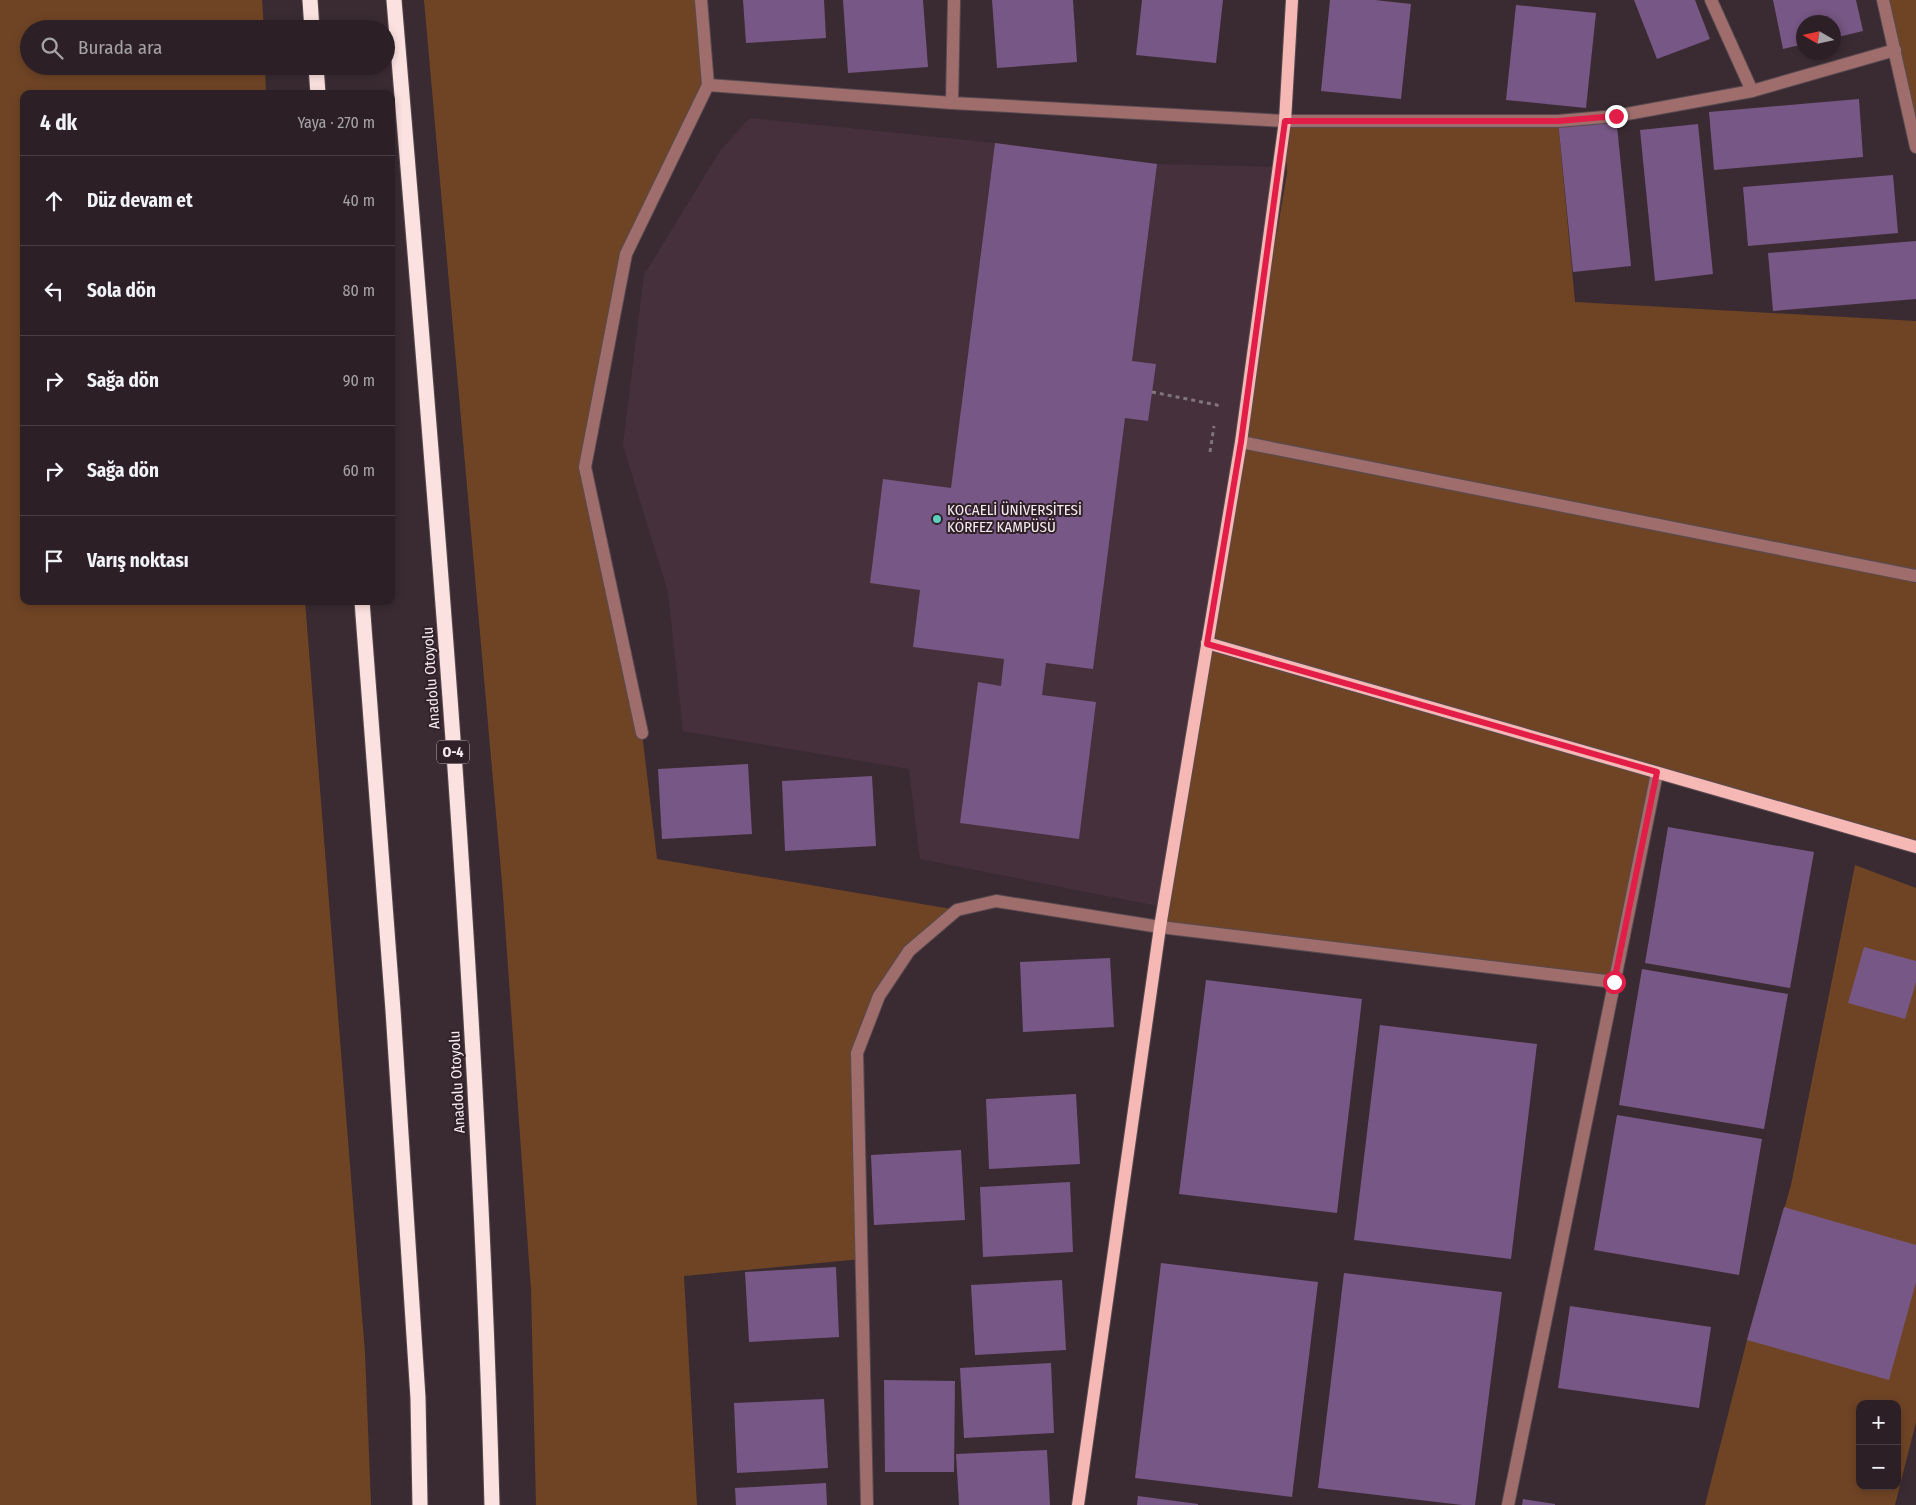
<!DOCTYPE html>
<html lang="tr">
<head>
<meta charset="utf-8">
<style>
  body { margin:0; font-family:"Fira Sans Condensed",sans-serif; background:#382d32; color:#f1f3f6 }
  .controls { position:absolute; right:15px; bottom:15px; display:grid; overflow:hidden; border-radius:10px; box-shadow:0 2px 8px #0003 }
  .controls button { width:45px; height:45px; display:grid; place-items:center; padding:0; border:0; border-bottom:1px solid #483e43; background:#2c2026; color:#f1f3f6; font:25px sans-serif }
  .compass { position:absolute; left:1796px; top:15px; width:45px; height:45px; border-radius:50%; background:#2c2026; box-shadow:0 2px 8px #0003; rotate:279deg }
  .stop { position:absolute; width:15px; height:15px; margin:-11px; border:4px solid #e11d48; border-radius:50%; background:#fff }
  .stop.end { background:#e11d48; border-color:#fff; box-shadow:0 1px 5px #0008 }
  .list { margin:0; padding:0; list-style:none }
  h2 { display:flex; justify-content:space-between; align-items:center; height:65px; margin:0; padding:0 20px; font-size:21px }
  h2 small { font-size:16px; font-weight:400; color:#a6a3a7 }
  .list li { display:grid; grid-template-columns:32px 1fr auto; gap:15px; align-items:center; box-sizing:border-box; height:90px; padding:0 20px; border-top:1px solid #483e43 }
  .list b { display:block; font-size:19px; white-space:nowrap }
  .list em { font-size:16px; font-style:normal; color:#a6a3a7 }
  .icon { flex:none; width:28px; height:28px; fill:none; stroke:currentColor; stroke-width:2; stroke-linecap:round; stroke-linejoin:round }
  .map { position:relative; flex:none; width:1916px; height:1505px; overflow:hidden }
  .search { position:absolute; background:#2c2026; box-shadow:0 2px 8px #0003; left:20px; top:20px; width:375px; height:55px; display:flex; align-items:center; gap:12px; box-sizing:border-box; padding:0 18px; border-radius:28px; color:#a6a3a7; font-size:19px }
  .panel { position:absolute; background:#2c2026; box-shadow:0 2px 8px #0003; left:20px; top:90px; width:375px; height:515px; border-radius:10px }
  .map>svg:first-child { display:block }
</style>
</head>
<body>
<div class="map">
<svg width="1916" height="1505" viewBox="0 0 1916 1505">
  <rect width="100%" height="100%" fill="#3a2b32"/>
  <path fill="#46303b" d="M 750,118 L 995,143 L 1157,164 L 1279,167 L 1163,907 L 920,859 L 909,769 L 683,731 L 668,592 L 623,445 L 644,275 L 720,151 Z"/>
  <g fill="#6f4425" fill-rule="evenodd">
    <path d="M 0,0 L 262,0 L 264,29 L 29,29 L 29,66 L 265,66 L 266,94 L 24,94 L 24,601 L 305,601 L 365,1353 L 371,1505 L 0,1505 Z"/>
    <path d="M 424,0 L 701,0 L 708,85 L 626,254 L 585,467 L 642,733 L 657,859 L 957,910 L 909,951 L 857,1053 L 861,1259 L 684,1276 L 697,1505 L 536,1505 L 531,1290 L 502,882 Z"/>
    <path d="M 1883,0 L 1916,0 L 1916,147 Z"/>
    <path d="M 1285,121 L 1558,121 L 1575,302 L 1916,321 L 1916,847 L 1657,773 L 1614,982 L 1160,927 L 1287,173 Z"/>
    <path d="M 1855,865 L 1916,888 L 1916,1422 L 1895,1505 L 1705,1505 L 1747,1340 L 1791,1185 ZM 1860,1404 L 1897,1404 L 1897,1486 L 1860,1486 Z"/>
  </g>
  <g fill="#775785">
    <path d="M 743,0 L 824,0 L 826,38 L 746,43 Z"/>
    <path d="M 843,0 L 923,0 L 928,67 L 848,73 Z"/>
    <path d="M 992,0 L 1073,0 L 1077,62 L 997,68 Z"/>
    <path d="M 1142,0 L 1223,0 L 1216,63 L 1136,55 Z"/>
    <path d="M 1330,0 L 1375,0 L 1411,4 L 1401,99 L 1321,91 Z"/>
    <path d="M 1634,0 L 1695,0 L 1710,39 L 1657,59 Z"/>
    <path d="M 1773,0 L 1856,0 L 1863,31 L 1834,38 L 1834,22 L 1804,22 L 1804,44 L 1783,49 Z"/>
    <path d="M 1516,5 L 1596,13 L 1586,108 L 1506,100 Z"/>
    <path d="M 1859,99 L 1863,157 L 1714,170 L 1709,112 Z"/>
    <path d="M 1616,116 L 1631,266 L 1573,272 L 1558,121 Z"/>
    <path d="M 1698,124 L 1713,274 L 1655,281 L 1640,130 Z"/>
    <path d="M 995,143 L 1157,164 L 1132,361 L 1156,364 L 1148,421 L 1125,418 L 1093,669 L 1046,663 L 1042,695 L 1096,702 L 1079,839 L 960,823 L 978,682 L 1001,686 L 1004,659 L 913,647 L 920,590 L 870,583 L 883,479 L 951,488 Z"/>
    <path d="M 1893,175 L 1898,233 L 1748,246 L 1743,187 Z"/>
    <path d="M 1916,241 L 1916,299 L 1773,311 L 1768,253 Z"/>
    <path d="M 748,764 L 752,834 L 662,839 L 658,769 Z"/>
    <path d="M 872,776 L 876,846 L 785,851 L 782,781 Z"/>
    <path d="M 1668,827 L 1814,852 L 1790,988 L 1645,963 Z"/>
    <path d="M 1864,947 L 1916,961 L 1916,982 L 1905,1019 L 1848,1003 Z"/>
    <path d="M 1110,958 L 1114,1027 L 1023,1032 L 1020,962 Z"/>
    <path d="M 1642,969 L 1788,994 L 1764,1129 L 1619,1105 Z"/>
    <path d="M 1206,980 L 1362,999 L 1337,1213 L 1179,1194 Z"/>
    <path d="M 1380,1025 L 1537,1044 L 1511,1259 L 1354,1240 Z"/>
    <path d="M 1076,1094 L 1080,1164 L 989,1169 L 986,1099 Z"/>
    <path d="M 1617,1115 L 1762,1139 L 1739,1275 L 1594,1250 Z"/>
    <path d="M 961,1150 L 965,1220 L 874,1225 L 871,1155 Z"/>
    <path d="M 1070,1182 L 1073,1252 L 983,1257 L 980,1187 Z"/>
    <path d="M 1784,1207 L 1916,1245 L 1916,1282 L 1889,1380 L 1747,1340 Z"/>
    <path d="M 1161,1263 L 1318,1282 L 1292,1497 L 1135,1478 Z"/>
    <path d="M 836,1267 L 839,1337 L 749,1342 L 745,1272 Z"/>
    <path d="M 1344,1273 L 1502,1292 L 1475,1505 L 1462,1505 L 1318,1488 Z"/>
    <path d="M 1062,1280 L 1066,1350 L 975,1355 L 971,1285 Z"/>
    <path d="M 1570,1306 L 1711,1327 L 1699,1408 L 1558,1388 Z"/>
    <path d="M 1051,1363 L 1054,1433 L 964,1438 L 960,1368 Z"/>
    <path d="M 884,1380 L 955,1381 L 954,1472 L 885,1472 Z"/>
    <path d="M 824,1399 L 828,1468 L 737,1473 L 734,1403 Z"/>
    <path d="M 1047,1450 L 1050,1505 L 959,1505 L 956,1454 Z"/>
    <path d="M 826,1483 L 827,1505 L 736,1505 L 735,1488 Z"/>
    <path d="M 1138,1496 L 1198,1504 L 1198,1505 L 1137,1505 Z"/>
    <path d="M 1523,1499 L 1555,1504 L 1555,1505 L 1522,1505 Z"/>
  </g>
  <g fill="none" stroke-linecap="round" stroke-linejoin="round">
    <defs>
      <g id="minor">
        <path d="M 701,0 L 708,85 L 952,103 L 1285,121 L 1558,121 L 1616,116 L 1752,91 L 1895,50"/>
        <path d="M 1711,0 L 1752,91"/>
        <path d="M 1883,0 L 1916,147"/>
        <path d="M 952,103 L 954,0"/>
        <path d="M 1241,442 L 1916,576"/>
        <path d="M 642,733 L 585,467 L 626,254 L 708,85"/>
        <path d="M 867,1505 L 857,1053 L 879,996 L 909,951 L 957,910 L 996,901 L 1160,927 L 1614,982"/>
        <path d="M 1508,1505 L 1657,773"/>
      </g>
      <g id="major">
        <path d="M 1207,643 L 1916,847"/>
        <path d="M 1078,1505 L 1160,927 L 1241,442 L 1285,121 L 1292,0"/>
      </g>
      <g id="highway">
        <path d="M 310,0 L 312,29"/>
        <path d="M 394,0 C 436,501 479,1002 492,1505"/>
        <path d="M 316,66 L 318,94"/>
        <path d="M 362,601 L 393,1010 L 418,1398 L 420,1505"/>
      </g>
    </defs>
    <use href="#minor" stroke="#584a50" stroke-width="14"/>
    <use href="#major" stroke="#584a50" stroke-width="14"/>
    <use href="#highway" stroke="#584a50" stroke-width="17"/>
    <g stroke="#82757a" stroke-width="3" stroke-dasharray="4 4" stroke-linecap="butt">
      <path d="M 1152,392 L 1217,405 L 1219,407"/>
      <path d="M 1210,452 L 1214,426"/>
    </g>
    <use href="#minor" stroke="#9f6e6c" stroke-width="12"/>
    <use href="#major" stroke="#f6b8b5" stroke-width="12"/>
    <use href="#highway" stroke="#fbe2e0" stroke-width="15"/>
  </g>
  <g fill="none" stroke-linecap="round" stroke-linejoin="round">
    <path stroke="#e11d48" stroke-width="6" d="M 1614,982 L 1657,772 L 1207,644 L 1241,442 L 1285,121 L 1558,121 L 1616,116"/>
  </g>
  <circle fill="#5ccebb" stroke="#302128" stroke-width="2" cx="937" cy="519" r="5"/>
  <g text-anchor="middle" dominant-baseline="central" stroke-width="4" stroke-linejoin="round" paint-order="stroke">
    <rect fill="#302128" stroke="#bbafb4" stroke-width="1" x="437" y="740.5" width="32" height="23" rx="4"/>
    <g font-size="14" font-weight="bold" fill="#f6ecf0">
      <text x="453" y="752">O-4</text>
    </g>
    <g font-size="15" fill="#f6ecf0" stroke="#302128" text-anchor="start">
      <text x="947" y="510">KOCAELİ ÜNİVERSİTESİ<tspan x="947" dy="17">KÖRFEZ KAMPÜSÜ</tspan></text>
    </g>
    <g font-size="15" fill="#f6ecf0" stroke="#302128">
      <text transform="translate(431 678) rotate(-94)">Anadolu Otoyolu</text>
      <text transform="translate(457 1082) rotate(-93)">Anadolu Otoyolu</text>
    </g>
  </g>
</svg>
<div class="controls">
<button>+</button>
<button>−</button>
</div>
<svg class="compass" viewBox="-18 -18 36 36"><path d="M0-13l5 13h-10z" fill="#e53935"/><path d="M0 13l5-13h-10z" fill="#a6a3a7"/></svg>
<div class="stop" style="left:1614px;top:982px"></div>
<div class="stop end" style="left:1616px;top:116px"></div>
<div class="search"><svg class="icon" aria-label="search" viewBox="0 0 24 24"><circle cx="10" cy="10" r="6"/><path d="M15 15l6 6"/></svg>Burada ara</div>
<section class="panel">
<h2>4 dk<small>Yaya · 270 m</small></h2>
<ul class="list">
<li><svg class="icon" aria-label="ahead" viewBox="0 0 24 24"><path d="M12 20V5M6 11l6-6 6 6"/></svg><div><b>Düz devam et</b></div><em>40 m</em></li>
<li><svg class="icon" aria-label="left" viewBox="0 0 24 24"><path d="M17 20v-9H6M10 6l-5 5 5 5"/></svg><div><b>Sola dön</b></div><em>80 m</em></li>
<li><svg class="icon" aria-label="right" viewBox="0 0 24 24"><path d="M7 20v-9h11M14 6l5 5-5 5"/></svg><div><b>Sağa dön</b></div><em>90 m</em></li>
<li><svg class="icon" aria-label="right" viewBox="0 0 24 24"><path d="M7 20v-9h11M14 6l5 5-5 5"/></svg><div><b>Sağa dön</b></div><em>60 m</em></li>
<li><svg class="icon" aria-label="arrive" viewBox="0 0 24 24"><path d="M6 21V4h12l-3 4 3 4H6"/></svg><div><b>Varış noktası</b></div></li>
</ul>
</section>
</div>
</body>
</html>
